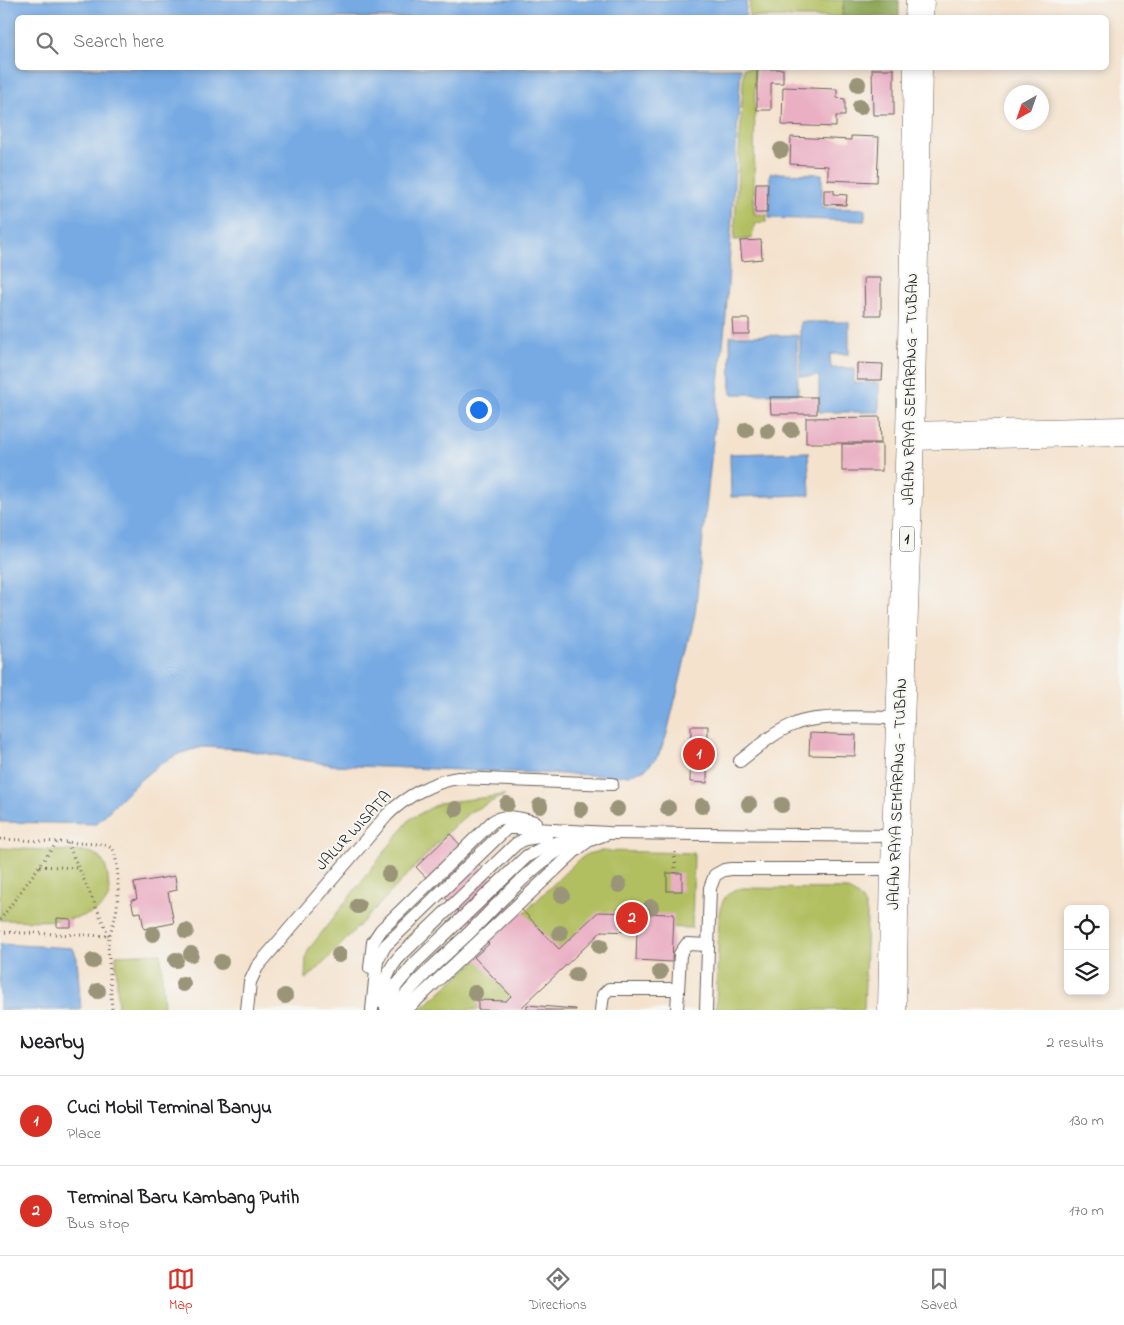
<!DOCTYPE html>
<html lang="en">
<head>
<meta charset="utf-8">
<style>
  body { margin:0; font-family:"Indie Flower",sans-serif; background:#f6f6f6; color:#202124 }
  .controls { position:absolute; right:15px; bottom:15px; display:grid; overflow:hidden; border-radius:8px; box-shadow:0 2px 8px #0003 }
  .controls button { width:45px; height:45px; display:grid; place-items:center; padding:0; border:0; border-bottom:1px solid #e0e0e0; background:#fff; color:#202124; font:25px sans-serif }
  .compass { position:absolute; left:1004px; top:85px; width:45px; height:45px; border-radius:50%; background:#fff; box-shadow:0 2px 8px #0003; rotate:220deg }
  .you { position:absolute; left:478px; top:409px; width:18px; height:18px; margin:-12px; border:4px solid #fff; border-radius:50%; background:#1a73e8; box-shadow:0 0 0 8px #1a73e833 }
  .badge { display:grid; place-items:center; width:32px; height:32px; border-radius:50%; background:#d93025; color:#fff; font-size:16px; font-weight:700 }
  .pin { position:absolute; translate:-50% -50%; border:2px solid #fff; box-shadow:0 1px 5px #0006 }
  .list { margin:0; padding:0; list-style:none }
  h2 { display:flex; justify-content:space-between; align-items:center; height:65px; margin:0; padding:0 20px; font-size:21px }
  h2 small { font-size:16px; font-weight:400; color:#757577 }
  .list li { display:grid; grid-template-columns:32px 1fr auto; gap:15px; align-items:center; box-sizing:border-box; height:90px; padding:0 20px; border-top:1px solid #e0e0e0 }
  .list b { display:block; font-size:19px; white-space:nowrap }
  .list p { margin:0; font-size:16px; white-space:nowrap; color:#757577 }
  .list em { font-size:16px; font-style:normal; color:#757577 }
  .icon { flex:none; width:28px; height:28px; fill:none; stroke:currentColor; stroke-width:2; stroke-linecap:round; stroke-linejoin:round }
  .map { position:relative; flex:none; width:1124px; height:1010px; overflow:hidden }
  .search { position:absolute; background:#fff; box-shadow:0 2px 8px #0003; left:15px; right:15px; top:15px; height:55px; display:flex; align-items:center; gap:12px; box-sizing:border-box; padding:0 18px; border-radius:8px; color:#757577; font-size:19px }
  .sheet { height:245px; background:#fff }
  nav { display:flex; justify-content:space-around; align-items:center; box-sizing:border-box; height:70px; border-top:1px solid #e0e0e0; background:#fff; font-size:14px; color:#757577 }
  nav a { display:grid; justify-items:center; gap:2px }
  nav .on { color:#d93025 }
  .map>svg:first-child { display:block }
</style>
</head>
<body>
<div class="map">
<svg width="1124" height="1010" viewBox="0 0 1124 1010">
  <rect width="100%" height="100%" fill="#f6f6f2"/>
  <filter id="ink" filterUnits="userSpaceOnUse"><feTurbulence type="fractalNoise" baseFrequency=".02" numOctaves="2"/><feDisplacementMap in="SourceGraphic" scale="10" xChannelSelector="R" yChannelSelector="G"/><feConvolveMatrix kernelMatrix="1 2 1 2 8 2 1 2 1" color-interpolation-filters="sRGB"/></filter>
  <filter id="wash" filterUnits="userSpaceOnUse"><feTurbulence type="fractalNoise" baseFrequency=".0096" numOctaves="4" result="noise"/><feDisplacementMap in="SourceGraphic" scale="20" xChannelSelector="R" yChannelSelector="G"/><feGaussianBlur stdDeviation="1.12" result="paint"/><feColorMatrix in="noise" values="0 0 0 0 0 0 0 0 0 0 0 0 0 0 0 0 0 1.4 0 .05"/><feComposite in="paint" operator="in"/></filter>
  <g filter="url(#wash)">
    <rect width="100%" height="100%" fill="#f4e2cd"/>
    <g fill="#b2bf61" stroke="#676e3e">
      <path d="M 750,0 L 844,0 L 842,17 L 749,17 Z"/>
      <path d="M 744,68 L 755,68 L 754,214 L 767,215 L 766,222 L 756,223 L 751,239 L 734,240 Z"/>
      <path d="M 505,795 L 470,812 L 452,828 L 315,972 L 305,979 L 306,956 L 309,949 L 410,819 L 440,803 Z"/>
      <path d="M 0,848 L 90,852 C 103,857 106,865 108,878 C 108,884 110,892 108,898 C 96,927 27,920 0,920 Z"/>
      <path d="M 600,851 L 694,853 L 692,928 L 586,925 L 497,1010 L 420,1010 L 475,961 L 574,864 L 587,854 Z"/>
      <path d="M 743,888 L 845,889 C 858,894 865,900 867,915 L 864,1010 L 716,1010 L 719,914 C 722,899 727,890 743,888 Z"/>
      <path d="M 161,953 L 164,1010 L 118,1010 L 116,955 Z"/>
    </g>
    <path fill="#8da657" stroke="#54613a" d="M 844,0 L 899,0 L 899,17 L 842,17 Z"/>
    <g fill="#77aae3" stroke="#4a6380">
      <path d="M 0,0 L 747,0 L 745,18 L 18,18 L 18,68 L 741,68 L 726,316 L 695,614 L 682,672 L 666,737 L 658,756 L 646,769 L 628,775 L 614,776 L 332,765 L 240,749 L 202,747 L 178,754 L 156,767 L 140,780 L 96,824 L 0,822 Z"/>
      <path d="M 770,173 L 822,174 L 822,208 L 865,209 L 865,221 L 769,218 Z"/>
      <path d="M 800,322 L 849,322 L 849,354 L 830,354 L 831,368 L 854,368 L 854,383 L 879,383 L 879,412 L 819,412 L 819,376 L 800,376 Z"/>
      <path d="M 797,335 L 798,394 L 731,394 L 730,336 Z"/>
      <path d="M 808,452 L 810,495 L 731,497 L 730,454 Z"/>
      <path d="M 0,944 L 73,948 L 77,958 L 81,1010 L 0,1010 Z"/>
    </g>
    <g id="blocks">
      <g fill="#eaafc3">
        <path d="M 757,69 L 783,69 L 783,83 L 771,83 L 771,110 L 757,110 Z"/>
        <path d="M 872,69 L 894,69 L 894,115 L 873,115 Z"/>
        <path d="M 783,87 L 837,89 L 837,98 L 845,99 L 845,116 L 836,116 L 836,127 L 782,125 Z"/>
        <path d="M 851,136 L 879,137 L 877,182 L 828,180 L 828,166 L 790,164 L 791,137 L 851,140 Z"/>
        <path d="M 756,183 L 768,183 L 767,213 L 755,213 Z"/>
        <path d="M 824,190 L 834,190 L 834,194 L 847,195 L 846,205 L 824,204 Z"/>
        <path d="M 761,240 L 762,259 L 742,261 L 740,241 Z"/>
        <path d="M 864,278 L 881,278 L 881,315 L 865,315 Z"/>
        <path d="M 732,319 L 749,319 L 749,334 L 733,334 Z"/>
        <path d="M 857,363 L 883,364 L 882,380 L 857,380 Z"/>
        <path d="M 770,397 L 817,397 L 817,414 L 771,414 Z"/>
        <path d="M 880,417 L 881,443 L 806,443 L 806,418 Z"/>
        <rect x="842" y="444" width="40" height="27"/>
        <path d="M 691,726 L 708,726 L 707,783 L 690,782 Z"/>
        <path d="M 810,733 L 856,735 L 855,756 L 809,755 Z"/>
        <path d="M 450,834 L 559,949 L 598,912 L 674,914 L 672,962 L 636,960 L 637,932 L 602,931 L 523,1006 L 522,1010 L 478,1010 L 478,1000 L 506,1001 L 511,996 L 474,957 L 489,944 L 416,867 Z"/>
        <rect x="667" y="873" width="15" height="18"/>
        <path d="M 175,876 L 177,890 L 168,892 L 174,923 L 144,929 L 141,912 L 134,913 L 131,900 L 137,899 L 134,883 Z"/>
        <path d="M 57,918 L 71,919 L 71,927 L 57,927 Z"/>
        <path d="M 527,1005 L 576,1009 L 576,1010 L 526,1010 Z"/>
      </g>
    </g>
  </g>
  <g filter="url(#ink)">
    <use href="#blocks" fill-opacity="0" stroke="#68615a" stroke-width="1"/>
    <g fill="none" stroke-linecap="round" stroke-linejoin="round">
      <defs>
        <g id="lane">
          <path d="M 740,761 C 757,748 775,731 795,724 C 819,714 873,718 900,718"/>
          <path d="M 370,968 L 373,942 L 381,930 L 492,822 C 504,813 521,819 535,822"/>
          <path d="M 380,1002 C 384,983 388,968 402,954 L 516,844 L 525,839 L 546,836"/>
          <path d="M 247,1010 L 250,982 L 257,967 L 387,815 C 405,797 432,782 458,778 L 612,784"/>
          <path d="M 372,1010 L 377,961 L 385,946 L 507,828 L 515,828 L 609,833 L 896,836"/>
          <path d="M 386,1010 L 396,986 L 415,963 L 527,856 L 550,844 L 582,837"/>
          <path d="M 394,1010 C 415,980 445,956 471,931 C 499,903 540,856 575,842"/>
          <path d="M 406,1010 L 575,851 L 588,841 L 606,834"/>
          <path d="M 601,1010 L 603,995 L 609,989 L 678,989"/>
          <path d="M 677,1010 L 680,954 L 687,944 L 708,945"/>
          <path d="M 706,1010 L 710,888 L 715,875 L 724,870 L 731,869 L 895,869"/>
        </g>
        <g id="highway">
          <path d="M 919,18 L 920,0"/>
          <path d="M 910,436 L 1124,431"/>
          <path d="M 892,1010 L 895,869 L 910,436 L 918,68"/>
        </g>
      </defs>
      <use href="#lane" stroke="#68615a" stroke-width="14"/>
      <use href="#highway" stroke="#68615a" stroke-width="29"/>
      <g stroke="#68615a" stroke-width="3" stroke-dasharray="1 4" stroke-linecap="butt">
        <path d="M 0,839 L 98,844 L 106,845 L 113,849 C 119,861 119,900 116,913 C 114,924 109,933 108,944 L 112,1010"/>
        <path d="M 40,866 L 78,868"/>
        <path d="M 675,873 L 675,848"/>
        <path d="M 0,920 L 57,842"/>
        <path d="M 0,932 L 109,936 L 67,842"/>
      </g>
      <use href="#lane" stroke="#fff" stroke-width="12"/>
      <use href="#highway" stroke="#fff" stroke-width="28"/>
    </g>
    <g fill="#9a9479">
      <circle cx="858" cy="84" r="8"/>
      <circle cx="860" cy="107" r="8"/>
      <circle cx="781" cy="150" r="8"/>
      <circle cx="746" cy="430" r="8"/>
      <circle cx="791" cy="430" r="8"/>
      <circle cx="768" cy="431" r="8"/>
      <circle cx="507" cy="804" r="8"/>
      <circle cx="749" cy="804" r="8"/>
      <circle cx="782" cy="805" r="8"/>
      <circle cx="540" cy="806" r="8"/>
      <circle cx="702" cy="806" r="8"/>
      <circle cx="668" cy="808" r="8"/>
      <circle cx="456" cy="809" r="8"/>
      <circle cx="581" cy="809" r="8"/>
      <circle cx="617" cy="809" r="8"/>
      <circle cx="389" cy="874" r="8"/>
      <circle cx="619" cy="885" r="8"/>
      <circle cx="562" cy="895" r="8"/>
      <circle cx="358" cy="906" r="8"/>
      <circle cx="651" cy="907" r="8"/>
      <circle cx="186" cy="931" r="8"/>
      <circle cx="560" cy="933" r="8"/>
      <circle cx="153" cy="934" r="8"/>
      <circle cx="600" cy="946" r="8"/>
      <circle cx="191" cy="954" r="8"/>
      <circle cx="339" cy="955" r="8"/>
      <circle cx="176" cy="960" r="8"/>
      <circle cx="93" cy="961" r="8"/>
      <circle cx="221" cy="962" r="8"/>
      <circle cx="660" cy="972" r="8"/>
      <circle cx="576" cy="975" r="8"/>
      <circle cx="183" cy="984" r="8"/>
      <circle cx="98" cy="991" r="8"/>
      <circle cx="475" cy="993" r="8"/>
      <circle cx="285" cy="996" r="8"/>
    </g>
  </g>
  <g text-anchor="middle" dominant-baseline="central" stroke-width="4" stroke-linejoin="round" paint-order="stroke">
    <rect fill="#f6f6f2" stroke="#5d5d5c" stroke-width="1" x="899.5" y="526.5" width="15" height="25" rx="4"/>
    <g font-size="15" font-weight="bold" fill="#1c1c1c">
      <text x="907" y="539">1</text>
    </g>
    <g font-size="16" fill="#1c1c1c" stroke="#f6f6f2">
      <text transform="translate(911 389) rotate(-89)">JALAN RAYA SEMARANG - TUBAN</text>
      <text transform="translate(898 794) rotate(-88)">JALAN RAYA SEMARANG - TUBAN</text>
      <text transform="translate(354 831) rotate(-47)">JALUR WISATA</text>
    </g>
  </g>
</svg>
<div class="controls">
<button><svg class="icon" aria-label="locate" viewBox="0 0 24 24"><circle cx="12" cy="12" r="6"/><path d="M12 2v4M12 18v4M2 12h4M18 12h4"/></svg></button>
<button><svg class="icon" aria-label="layers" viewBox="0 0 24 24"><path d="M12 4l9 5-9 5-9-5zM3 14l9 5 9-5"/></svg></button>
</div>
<svg class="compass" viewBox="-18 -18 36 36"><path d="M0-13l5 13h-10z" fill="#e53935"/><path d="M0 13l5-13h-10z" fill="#757577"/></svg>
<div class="you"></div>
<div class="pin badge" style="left:699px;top:754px">1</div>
<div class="pin badge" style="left:632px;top:918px">2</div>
<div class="search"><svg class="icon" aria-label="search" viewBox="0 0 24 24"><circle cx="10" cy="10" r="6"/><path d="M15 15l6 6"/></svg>Search here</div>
</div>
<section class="sheet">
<h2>Nearby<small>2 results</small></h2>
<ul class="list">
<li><span class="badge">1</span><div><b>Cuci Mobil Terminal Banyu</b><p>Place</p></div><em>130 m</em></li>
<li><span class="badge">2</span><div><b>Terminal Baru Kambang Putih</b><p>Bus stop</p></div><em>170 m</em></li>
</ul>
</section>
<nav>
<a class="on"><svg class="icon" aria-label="map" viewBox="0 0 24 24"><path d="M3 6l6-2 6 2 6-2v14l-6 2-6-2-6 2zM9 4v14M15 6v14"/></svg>Map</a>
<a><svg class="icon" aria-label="directions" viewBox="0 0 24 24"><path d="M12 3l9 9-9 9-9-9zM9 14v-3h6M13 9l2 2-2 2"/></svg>Directions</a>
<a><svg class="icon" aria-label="saved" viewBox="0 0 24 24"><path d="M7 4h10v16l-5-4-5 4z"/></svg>Saved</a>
</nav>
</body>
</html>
